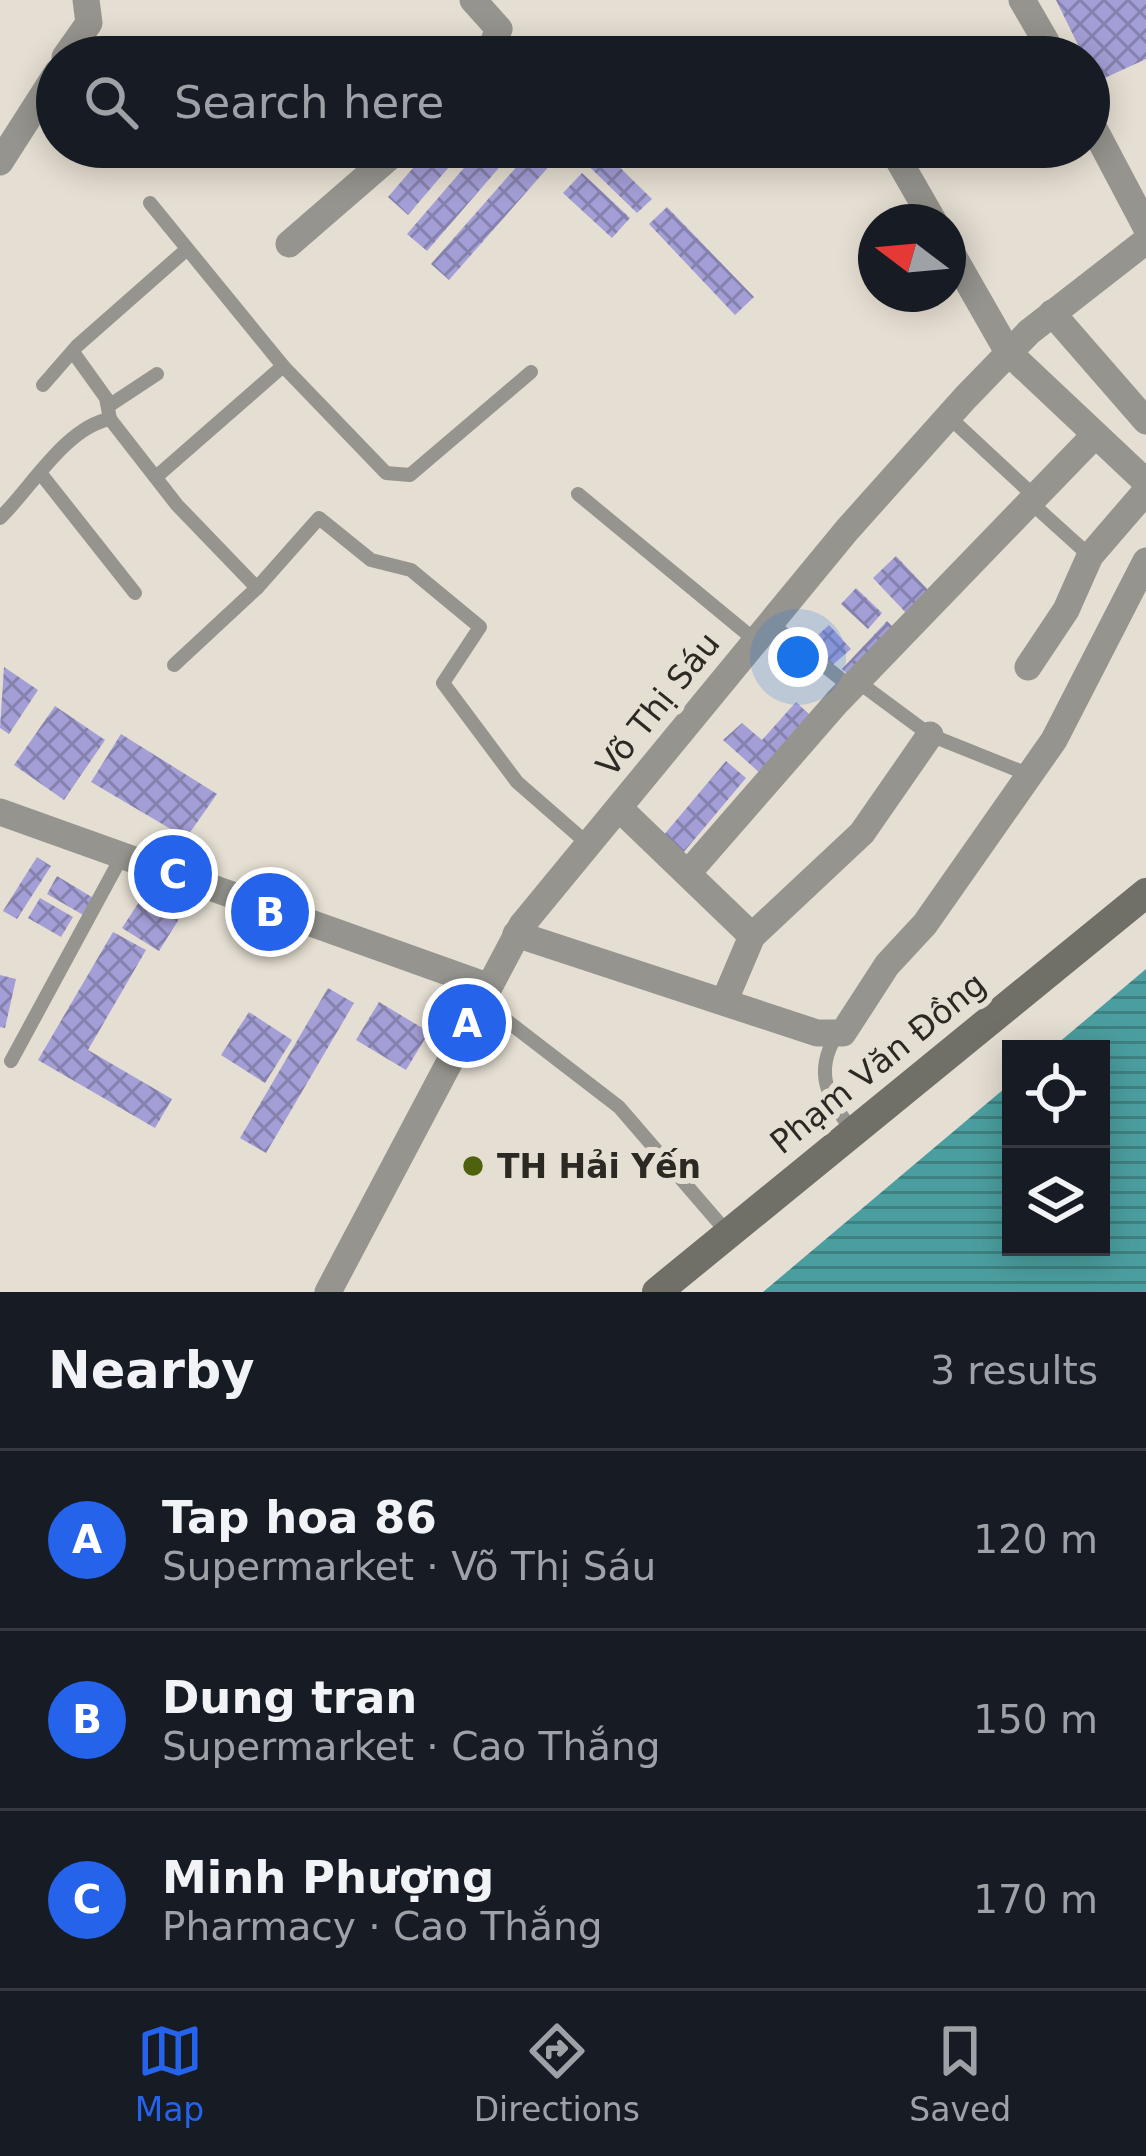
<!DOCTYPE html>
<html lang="en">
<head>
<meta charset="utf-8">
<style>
  body { margin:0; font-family:"DejaVu Sans",sans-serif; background:#242831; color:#f1f3f6 }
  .controls { position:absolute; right:36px; bottom:36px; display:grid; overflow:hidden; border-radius:0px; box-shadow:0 6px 30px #0003 }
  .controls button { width:108px; height:108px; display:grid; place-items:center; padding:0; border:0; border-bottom:3px solid #363941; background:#171b24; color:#f1f3f6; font:60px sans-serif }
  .compass { position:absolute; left:858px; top:204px; width:108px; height:108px; border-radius:50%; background:#171b24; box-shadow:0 6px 30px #0003; rotate:286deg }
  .you { position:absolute; left:798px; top:657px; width:42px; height:42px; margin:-30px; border:9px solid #fff; border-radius:50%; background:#1a73e8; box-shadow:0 0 0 18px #1a73e833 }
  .badge { display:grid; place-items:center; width:78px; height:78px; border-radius:50%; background:#2563eb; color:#fff; font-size:39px; font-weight:700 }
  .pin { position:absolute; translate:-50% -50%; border:6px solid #fff; box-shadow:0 3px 12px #0006 }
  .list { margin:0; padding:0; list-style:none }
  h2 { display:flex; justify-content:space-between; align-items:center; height:156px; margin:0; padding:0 48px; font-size:51px }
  h2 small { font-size:39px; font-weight:400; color:#9ea1a6 }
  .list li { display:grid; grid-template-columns:78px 1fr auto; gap:36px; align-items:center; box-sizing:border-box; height:180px; padding:0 48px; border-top:3px solid #363941 }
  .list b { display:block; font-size:45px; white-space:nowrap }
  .list p { margin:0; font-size:39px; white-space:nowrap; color:#9ea1a6 }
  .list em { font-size:39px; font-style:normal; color:#9ea1a6 }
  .icon { flex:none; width:66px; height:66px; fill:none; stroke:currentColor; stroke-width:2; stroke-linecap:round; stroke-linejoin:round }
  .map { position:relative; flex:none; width:1146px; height:1292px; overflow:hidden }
  .search { position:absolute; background:#171b24; box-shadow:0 6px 30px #0003; left:36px; right:36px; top:36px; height:132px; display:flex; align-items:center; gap:30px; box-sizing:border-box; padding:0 42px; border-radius:66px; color:#9ea1a6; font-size:45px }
  .sheet { height:696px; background:#171b24 }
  nav { display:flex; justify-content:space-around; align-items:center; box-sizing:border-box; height:168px; border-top:3px solid #363941; background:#171b24; font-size:33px; color:#9ea1a6 }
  nav a { display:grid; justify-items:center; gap:6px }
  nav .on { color:#2563eb }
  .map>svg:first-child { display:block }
</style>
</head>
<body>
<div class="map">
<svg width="1146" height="1292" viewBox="0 0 1146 1292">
  <defs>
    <pattern id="water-rules" width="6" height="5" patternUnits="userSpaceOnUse" patternTransform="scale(3)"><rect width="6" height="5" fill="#4b9e9f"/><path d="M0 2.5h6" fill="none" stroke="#3f8181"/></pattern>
    <pattern id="building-cross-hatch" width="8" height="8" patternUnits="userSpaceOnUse" patternTransform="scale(3)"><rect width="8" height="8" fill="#a39ed5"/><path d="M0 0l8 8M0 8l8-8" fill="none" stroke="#8581ad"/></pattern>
  </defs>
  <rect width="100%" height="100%" fill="#e5ded2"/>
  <path fill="url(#water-rules)" d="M 1146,969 L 1146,1292 L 763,1292 L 1011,1083 L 1011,1247 L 1101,1247 L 1101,1049 L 1051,1049 Z"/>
  <g fill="url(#building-cross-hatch)">
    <path d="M 1056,0 L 1146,0 L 1146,59 L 1096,82 L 1089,57 L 1084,57 Z"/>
    <path d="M 431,147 L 466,147 L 408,215 L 388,197 Z"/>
    <path d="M 482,147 L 517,147 L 427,251 L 407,234 Z"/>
    <path d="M 569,147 L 599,147 L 652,199 L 637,213 Z"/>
    <path d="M 533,148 L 551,164 L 449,280 L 431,264 Z"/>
    <path d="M 582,173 L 630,218 L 612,238 L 563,193 Z"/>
    <path d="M 667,207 L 754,297 L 735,315 L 649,224 Z"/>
    <path d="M 896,556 L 931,593 L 908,615 L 873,578 Z"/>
    <path d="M 856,588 L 882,613 L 868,629 L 841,604 Z"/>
    <path d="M 887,621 L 895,629 L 850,677 L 842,669 Z"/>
    <path d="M 829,625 L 851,649 L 828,669 L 807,645 Z"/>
    <path d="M 4,667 L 38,690 L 9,734 L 0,728 Z"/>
    <path d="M 796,702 L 814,719 L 761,774 L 723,740 L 742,723 L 762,740 Z"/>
    <path d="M 55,706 L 105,740 L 64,800 L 14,765 Z"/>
    <path d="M 121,734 L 217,794 L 186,838 L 91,782 Z"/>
    <path d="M 726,761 L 746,778 L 683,853 L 663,836 Z"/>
    <path d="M 37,857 L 51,866 L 17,919 L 3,911 Z"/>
    <path d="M 57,876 L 95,899 L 85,916 L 47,894 Z"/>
    <path d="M 143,896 L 179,919 L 159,951 L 122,928 Z"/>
    <path d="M 40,898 L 73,917 L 61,937 L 28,918 Z"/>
    <path d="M 113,932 L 146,950 L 88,1050 L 172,1099 L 155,1128 L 38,1060 Z"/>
    <path d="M 0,975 L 16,979 L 5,1028 L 0,1027 Z"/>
    <path d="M 328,988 L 354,1003 L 266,1153 L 240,1138 Z"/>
    <path d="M 379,1002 L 429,1032 L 406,1070 L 356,1040 Z"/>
    <path d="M 249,1012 L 292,1040 L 265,1083 L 221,1055 Z"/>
  </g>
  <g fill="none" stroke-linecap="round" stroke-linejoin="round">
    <g stroke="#95948e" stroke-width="14">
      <path d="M 150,203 L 283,366"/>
      <path d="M 73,352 L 106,398 L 110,419"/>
      <path d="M 43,385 L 77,346 L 186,250"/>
      <path d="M 110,405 L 157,374"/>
      <path d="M 949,417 L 1033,495"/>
      <path d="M 41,474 L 135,593"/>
      <path d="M 156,477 L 283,366 L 386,473 L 410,475 L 531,372"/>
      <path d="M 578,494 L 756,641"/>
      <path d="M 1028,500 L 1090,556"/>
      <path d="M 0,518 C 31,488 66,427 110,419 L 177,505 L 257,588"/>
      <path d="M 770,623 L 851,687"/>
      <path d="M 174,665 L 257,588 L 319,518 L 371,560 L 411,570 L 480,627 L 443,683 L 517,782 L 588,844"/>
      <path d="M 857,681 L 930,735 L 1030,775"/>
      <path d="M 480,1000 L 619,1107 L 726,1231"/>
      <path d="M 836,1036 C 813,1074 829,1098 852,1131"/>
      <path d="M 11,1061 L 122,856"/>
    </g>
    <g stroke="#95948e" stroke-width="27">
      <path d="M 473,0 L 499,29 L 487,57"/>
      <path d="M 1022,0 L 1055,57"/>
      <path d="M 65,57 L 89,23 L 86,0"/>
      <path d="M 1089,119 L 1146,227"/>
      <path d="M 891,147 L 934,222"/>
      <path d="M 0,162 L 57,73"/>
      <path d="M 289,244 L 401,147"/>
      <path d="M 948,247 L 1008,352 L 1146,482"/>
      <path d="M 1052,313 L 1146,421"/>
      <path d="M 1028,667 L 1066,610 L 1090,556 L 1146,491"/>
      <path d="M 619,808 L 752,936 L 724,1002"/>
      <path d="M 0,812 L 487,986"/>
      <path d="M 688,873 L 837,702 L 1094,436"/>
      <path d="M 516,934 L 817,1033 L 843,1033 L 887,965 L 925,924 L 1054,740 L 1146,561"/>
      <path d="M 752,936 L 862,833 L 930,735"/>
      <path d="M 328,1292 L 522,925 L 847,530 L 965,398 L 1029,332 L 1146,241"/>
    </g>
    <path stroke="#717068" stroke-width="30" d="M 657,1292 L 1146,893"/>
  </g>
  <circle fill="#4e620d" stroke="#e5ded2" stroke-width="4.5" cx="473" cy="1166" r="12"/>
  <g text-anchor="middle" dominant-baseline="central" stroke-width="12" stroke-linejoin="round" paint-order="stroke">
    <g font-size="33" fill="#2c2925" stroke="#e5ded2">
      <text transform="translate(658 704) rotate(-51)">Võ Thị Sáu</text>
      <text transform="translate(878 1063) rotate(-39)">Phạm Văn Đồng</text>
    </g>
    <g font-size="33" font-weight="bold" fill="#2c2925" stroke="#e5ded2" text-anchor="start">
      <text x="497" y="1166">TH Hải Yến</text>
    </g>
  </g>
</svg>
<div class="controls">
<button><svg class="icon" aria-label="locate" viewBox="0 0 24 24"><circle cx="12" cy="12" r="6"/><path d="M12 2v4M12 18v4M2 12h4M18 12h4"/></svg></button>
<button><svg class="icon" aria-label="layers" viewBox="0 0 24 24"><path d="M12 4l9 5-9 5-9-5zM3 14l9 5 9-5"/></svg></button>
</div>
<svg class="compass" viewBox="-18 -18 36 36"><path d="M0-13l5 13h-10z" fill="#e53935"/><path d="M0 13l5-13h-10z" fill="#9ea1a6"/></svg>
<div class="you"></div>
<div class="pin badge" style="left:467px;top:1023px">A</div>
<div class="pin badge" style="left:270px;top:912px">B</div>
<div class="pin badge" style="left:173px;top:874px">C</div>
<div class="search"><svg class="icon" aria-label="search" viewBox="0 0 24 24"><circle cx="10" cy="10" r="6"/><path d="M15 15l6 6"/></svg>Search here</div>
</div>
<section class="sheet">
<h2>Nearby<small>3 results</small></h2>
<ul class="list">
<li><span class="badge">A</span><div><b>Tap hoa 86</b><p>Supermarket · Võ Thị Sáu</p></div><em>120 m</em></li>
<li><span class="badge">B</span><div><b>Dung tran</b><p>Supermarket · Cao Thắng</p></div><em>150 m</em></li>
<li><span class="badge">C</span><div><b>Minh Phượng</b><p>Pharmacy · Cao Thắng</p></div><em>170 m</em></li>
</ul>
</section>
<nav>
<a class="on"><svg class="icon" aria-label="map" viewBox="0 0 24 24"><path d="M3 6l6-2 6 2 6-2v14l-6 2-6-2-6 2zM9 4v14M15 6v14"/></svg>Map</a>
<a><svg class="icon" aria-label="directions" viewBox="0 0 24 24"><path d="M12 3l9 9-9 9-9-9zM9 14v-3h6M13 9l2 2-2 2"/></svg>Directions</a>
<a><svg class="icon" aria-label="saved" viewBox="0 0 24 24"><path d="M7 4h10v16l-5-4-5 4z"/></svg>Saved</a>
</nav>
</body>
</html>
